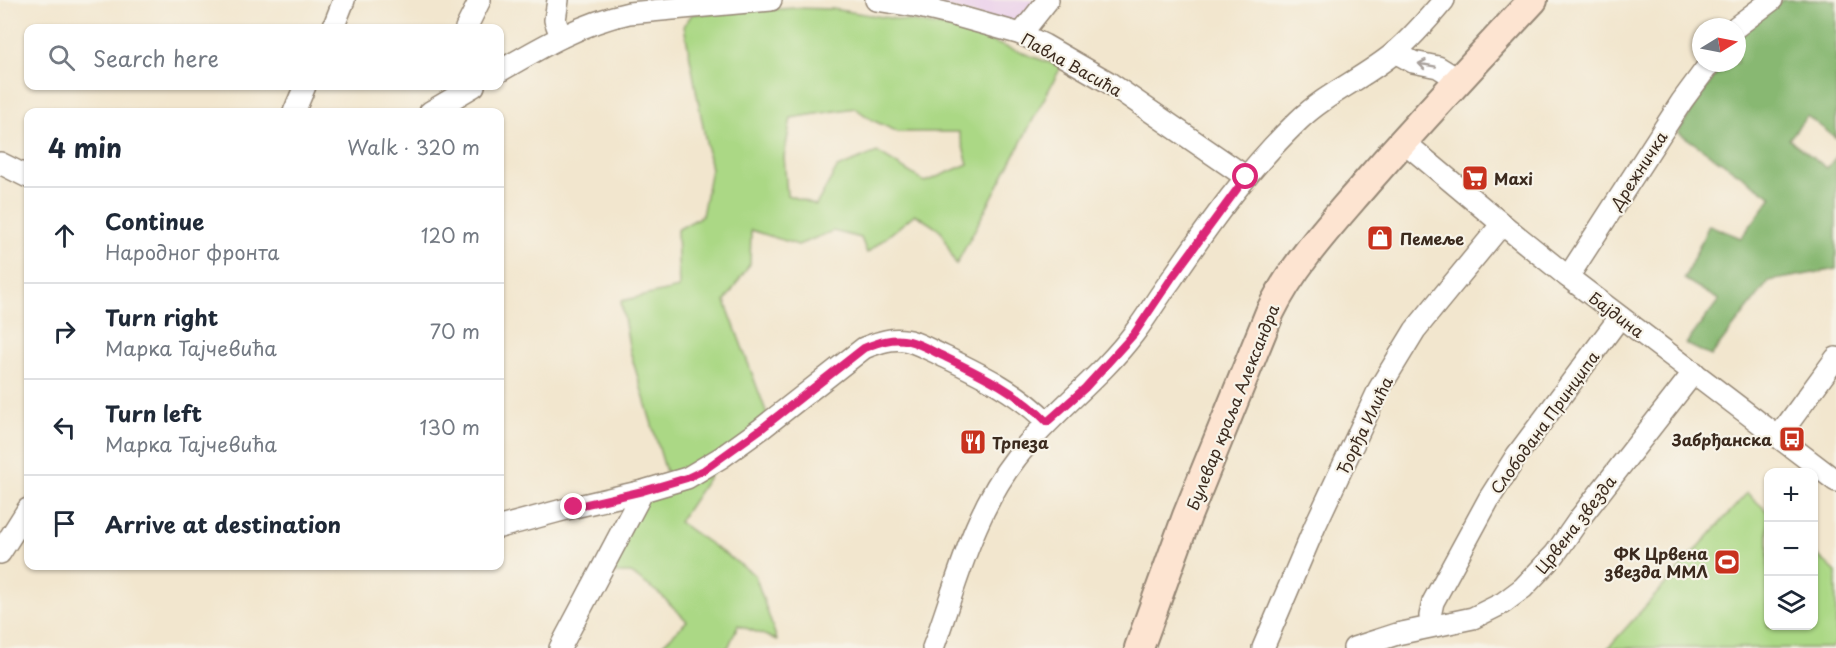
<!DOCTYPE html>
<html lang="en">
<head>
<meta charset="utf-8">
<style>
  body { margin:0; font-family:"Playpen Sans",sans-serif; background:#f6f6f7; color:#1f2937 }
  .controls { position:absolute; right:18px; bottom:18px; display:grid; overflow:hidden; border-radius:12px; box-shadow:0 2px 4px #0004 }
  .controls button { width:54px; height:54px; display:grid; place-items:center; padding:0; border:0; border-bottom:2px solid #e0e1e3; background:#fff; color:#1f2937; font:30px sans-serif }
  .compass { position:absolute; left:1692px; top:18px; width:54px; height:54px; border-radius:50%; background:#fff; box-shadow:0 2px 4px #0004; rotate:80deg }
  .stop { position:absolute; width:18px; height:18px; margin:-14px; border:4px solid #db2777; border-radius:50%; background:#fff }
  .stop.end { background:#db2777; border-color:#fff; box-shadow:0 2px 6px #0008 }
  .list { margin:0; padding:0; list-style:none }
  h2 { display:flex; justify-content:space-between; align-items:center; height:78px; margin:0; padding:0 24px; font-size:26px }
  h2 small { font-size:20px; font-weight:400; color:#747a83 }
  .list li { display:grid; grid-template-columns:39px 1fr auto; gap:18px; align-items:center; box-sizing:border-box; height:96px; padding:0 24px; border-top:2px solid #e0e1e3 }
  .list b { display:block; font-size:22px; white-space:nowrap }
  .list p { margin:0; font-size:20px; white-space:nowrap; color:#747a83 }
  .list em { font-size:20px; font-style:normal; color:#747a83 }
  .icon { flex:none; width:33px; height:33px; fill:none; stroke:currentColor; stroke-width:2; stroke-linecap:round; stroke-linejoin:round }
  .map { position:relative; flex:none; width:1836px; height:648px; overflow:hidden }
  .search { position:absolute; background:#fff; box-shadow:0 2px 4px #0004; left:24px; top:24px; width:480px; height:66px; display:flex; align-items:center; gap:15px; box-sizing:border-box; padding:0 21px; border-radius:12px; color:#747a83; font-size:22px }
  .panel { position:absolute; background:#fff; box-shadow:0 2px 4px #0004; left:24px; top:108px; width:480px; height:462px; border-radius:12px }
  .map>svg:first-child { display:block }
</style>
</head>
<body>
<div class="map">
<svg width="1836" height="648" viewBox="0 0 1836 648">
  <rect width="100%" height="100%" fill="#f7f3e8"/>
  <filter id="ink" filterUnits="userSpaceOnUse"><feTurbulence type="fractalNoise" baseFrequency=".0167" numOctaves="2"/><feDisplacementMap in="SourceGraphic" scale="12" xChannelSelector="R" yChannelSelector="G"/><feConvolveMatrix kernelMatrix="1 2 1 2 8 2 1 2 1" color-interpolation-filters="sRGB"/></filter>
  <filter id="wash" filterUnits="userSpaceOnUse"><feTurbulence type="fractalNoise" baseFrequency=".008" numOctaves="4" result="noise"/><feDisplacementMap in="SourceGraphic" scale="24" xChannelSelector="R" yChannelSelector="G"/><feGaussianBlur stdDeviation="1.35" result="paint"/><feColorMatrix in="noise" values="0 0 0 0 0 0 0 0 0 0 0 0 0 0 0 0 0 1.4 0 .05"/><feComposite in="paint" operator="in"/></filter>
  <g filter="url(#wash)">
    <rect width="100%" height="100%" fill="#f2e6ce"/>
    <path fill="#ebd1eb" d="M 918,0 L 1035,0 L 1014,25 Z"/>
    <g fill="#abd885" stroke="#738152" stroke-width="1.5" fill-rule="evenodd">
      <path d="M 796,8 L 832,9 L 954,28 L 1061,67 L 956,265 L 941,231 L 915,214 L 867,253 L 861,238 L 833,231 L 798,245 L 751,230 L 750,264 L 725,301 L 770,422 L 722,457 L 679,522 L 755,575 L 777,640 L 738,625 L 728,648 L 659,648 L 687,621 L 661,595 L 631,573 L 599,573 L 643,491 L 669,482 L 630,351 L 621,301 L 679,288 L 677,230 L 702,216 L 711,169 L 684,26 L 692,14 ZM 855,108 L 872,120 L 898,132 L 959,132 L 968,164 L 925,182 L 877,152 L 837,168 L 816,205 L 787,195 L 784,157 L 791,118 Z"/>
      <path d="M 1747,493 L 1768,512 L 1768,626 L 1814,626 L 1814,552 L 1836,572 L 1836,642 L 1831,648 L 1608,648 Z"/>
    </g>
    <path fill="#88b872" stroke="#627148" stroke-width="1.5" d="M 1783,0 L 1836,0 L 1836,138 L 1807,116 L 1789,139 L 1827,168 L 1836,157 L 1836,269 L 1769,281 L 1711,356 L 1686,344 L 1719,300 L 1684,279 L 1709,225 L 1741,238 L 1772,197 L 1678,132 L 1723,63 L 1737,63 L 1737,43 L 1748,26 Z"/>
  </g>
  <g filter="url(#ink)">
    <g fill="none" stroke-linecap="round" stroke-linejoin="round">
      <defs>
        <g id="street">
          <path d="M 558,0 L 555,20 L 561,37"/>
          <path d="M 876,0 L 920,7 L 953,15 L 1021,34 L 1044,45 L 1108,82 L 1246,177"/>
          <path d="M 1736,27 L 1772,0"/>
          <path d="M 333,28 L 344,0"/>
          <path d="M 466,28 L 480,0"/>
          <path d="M 1021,34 L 1048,0"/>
          <path d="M 1395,52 L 1413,62 L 1438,67 L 1459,80"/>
          <path d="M 500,71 C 541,47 582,23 629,13 L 771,0"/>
          <path d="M 294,112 L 305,86"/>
          <path d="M 430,112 L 474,86"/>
          <path d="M 1403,141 L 1502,224 L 1568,277 L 1836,481"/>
          <path d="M 0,163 L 28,177"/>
          <path d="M 1568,277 L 1682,101 L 1710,63"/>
          <path d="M 1779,436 L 1836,358"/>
          <path d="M 500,527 L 574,507 L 643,491 L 687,478 L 722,457 L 761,429 L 864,348 C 879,342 893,337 909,341 C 920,344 932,351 943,356 C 980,374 1018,392 1047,422"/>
          <path d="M 0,553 L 28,509"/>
          <path d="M 1431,626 L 1430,616 L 1433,602 L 1489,499 L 1517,455 L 1620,317"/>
          <path d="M 560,648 L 643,491"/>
          <path d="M 933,648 C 957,583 973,513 1016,458 C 1052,412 1100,379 1135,332 C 1148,315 1158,297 1171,280 C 1209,224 1249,168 1298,121 C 1327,93 1364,78 1394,53 C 1413,37 1429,18 1444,0"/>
          <path d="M 1263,648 L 1315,526 L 1379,389 L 1415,330 L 1502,224"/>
          <path d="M 1354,648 L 1397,634 L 1473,618 L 1503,603 L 1523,588 L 1555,554 L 1580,518 L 1694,372"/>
        </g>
        <path id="secondary" d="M 1139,648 L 1187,516 L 1270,312 C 1294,263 1332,223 1367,182 C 1421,120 1477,60 1533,0"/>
      </defs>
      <use href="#street" stroke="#968876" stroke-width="24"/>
      <use href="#secondary" stroke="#968876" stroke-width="32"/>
      <use href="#street" stroke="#fff" stroke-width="21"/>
      <use href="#secondary" stroke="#fde4d1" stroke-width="28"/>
    </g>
    <defs><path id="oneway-shaft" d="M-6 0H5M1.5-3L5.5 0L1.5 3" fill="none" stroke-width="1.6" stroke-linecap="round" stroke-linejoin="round" transform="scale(1.5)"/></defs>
    <use stroke="#a79f9a" href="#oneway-shaft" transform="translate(1427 65) rotate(-170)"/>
  </g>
  <g fill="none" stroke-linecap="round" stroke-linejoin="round" filter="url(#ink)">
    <path stroke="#db2777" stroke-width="8" d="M 574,507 L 643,491 L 687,478 L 704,470 L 761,429 L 864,348 C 879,342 893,337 909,341 C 921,344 932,351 943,356 C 980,374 1018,392 1047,422 L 1085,388 L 1134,334 L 1171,279 L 1246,177"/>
  </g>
  <defs>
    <symbol id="supermarket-square" viewBox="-11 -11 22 22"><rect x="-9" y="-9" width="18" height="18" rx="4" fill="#c8321e" stroke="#f7f3e8"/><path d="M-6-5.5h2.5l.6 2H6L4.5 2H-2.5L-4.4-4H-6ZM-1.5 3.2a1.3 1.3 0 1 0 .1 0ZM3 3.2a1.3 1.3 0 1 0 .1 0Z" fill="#fff"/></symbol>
    <symbol id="shop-square" viewBox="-11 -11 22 22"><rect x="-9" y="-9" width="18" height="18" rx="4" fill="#c8321e" stroke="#f7f3e8"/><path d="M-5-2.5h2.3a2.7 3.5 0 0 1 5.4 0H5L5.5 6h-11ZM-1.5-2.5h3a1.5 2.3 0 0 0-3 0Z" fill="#fff"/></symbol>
    <symbol id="bus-square" viewBox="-11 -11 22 22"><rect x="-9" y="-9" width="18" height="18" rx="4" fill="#c8321e" stroke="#f7f3e8"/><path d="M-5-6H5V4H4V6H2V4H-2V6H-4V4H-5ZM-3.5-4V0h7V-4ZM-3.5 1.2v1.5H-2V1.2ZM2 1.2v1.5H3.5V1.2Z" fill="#fff"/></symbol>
    <symbol id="restaurant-square" viewBox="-11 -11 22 22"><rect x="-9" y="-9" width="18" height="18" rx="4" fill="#c8321e" stroke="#f7f3e8"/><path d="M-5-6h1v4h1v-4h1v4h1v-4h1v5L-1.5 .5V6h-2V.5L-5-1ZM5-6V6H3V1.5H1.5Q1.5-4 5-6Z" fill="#fff"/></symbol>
    <symbol id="stadium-square" viewBox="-11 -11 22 22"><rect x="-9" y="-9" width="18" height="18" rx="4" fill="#c8321e" stroke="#f7f3e8"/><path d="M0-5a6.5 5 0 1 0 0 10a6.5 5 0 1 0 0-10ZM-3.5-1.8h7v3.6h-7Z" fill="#fff"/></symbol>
  </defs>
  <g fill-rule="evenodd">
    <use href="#supermarket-square" x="1460" y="163" width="30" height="30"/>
    <use href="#shop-square" x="1365" y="223" width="30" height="30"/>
    <use href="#bus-square" x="1777" y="424" width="30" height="30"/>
    <use href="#restaurant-square" x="958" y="427" width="30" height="30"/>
    <use href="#stadium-square" x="1712" y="547" width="30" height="30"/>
  </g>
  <g text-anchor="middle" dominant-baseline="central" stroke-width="4.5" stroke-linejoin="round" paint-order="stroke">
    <g font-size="16" fill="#3b2a1e" stroke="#f7f3e8">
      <text transform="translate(1072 64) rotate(29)">Павла Васића</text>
      <text transform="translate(1638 170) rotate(-57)">Дрежничка</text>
      <text transform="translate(1617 314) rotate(37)">Бајдина</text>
      <text transform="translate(1232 407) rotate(-68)">Булевар краља Александра</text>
      <text transform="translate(1544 422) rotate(-54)">Слободана Принципа</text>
      <text transform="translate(1364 425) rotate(-64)">Ђорђа Илића</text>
      <text transform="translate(1575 524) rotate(-52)">Црвена звезда</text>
    </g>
    <g font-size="16" font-weight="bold" fill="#3b2a1e" stroke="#f7f3e8" text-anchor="start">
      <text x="1494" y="178">Maxi</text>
      <text x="1400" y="238">Пемеље</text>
      <text x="1772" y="439" text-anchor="end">Забрђанска</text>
      <text x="992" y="442">Трпеза</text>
      <text x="1708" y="553" text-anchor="end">ФК Црвена<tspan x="1708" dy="18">звезда ММЛ</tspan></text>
    </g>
  </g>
</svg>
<div class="controls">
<button>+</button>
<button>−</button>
<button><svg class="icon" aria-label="layers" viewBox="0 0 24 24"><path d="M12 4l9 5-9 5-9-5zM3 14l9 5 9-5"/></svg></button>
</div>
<svg class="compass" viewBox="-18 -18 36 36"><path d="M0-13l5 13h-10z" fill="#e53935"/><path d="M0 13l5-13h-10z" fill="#747a83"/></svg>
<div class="stop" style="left:1246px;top:177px"></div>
<div class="stop end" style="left:574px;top:507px"></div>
<div class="search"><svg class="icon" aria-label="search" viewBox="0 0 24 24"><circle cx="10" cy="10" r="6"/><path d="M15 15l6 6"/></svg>Search here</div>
<section class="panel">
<h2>4 min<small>Walk · 320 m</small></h2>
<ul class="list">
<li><svg class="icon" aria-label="ahead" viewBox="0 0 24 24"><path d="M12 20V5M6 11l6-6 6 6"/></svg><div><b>Continue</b><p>Народног фронта</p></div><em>120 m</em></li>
<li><svg class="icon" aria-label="right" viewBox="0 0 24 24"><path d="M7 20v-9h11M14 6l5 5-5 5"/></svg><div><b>Turn right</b><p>Марка Тајчевића</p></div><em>70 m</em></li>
<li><svg class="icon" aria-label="left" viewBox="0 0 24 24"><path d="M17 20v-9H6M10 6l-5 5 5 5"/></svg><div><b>Turn left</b><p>Марка Тајчевића</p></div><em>130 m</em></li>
<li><svg class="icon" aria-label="arrive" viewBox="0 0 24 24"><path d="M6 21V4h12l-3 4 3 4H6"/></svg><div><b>Arrive at destination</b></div></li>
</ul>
</section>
</div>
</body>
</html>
